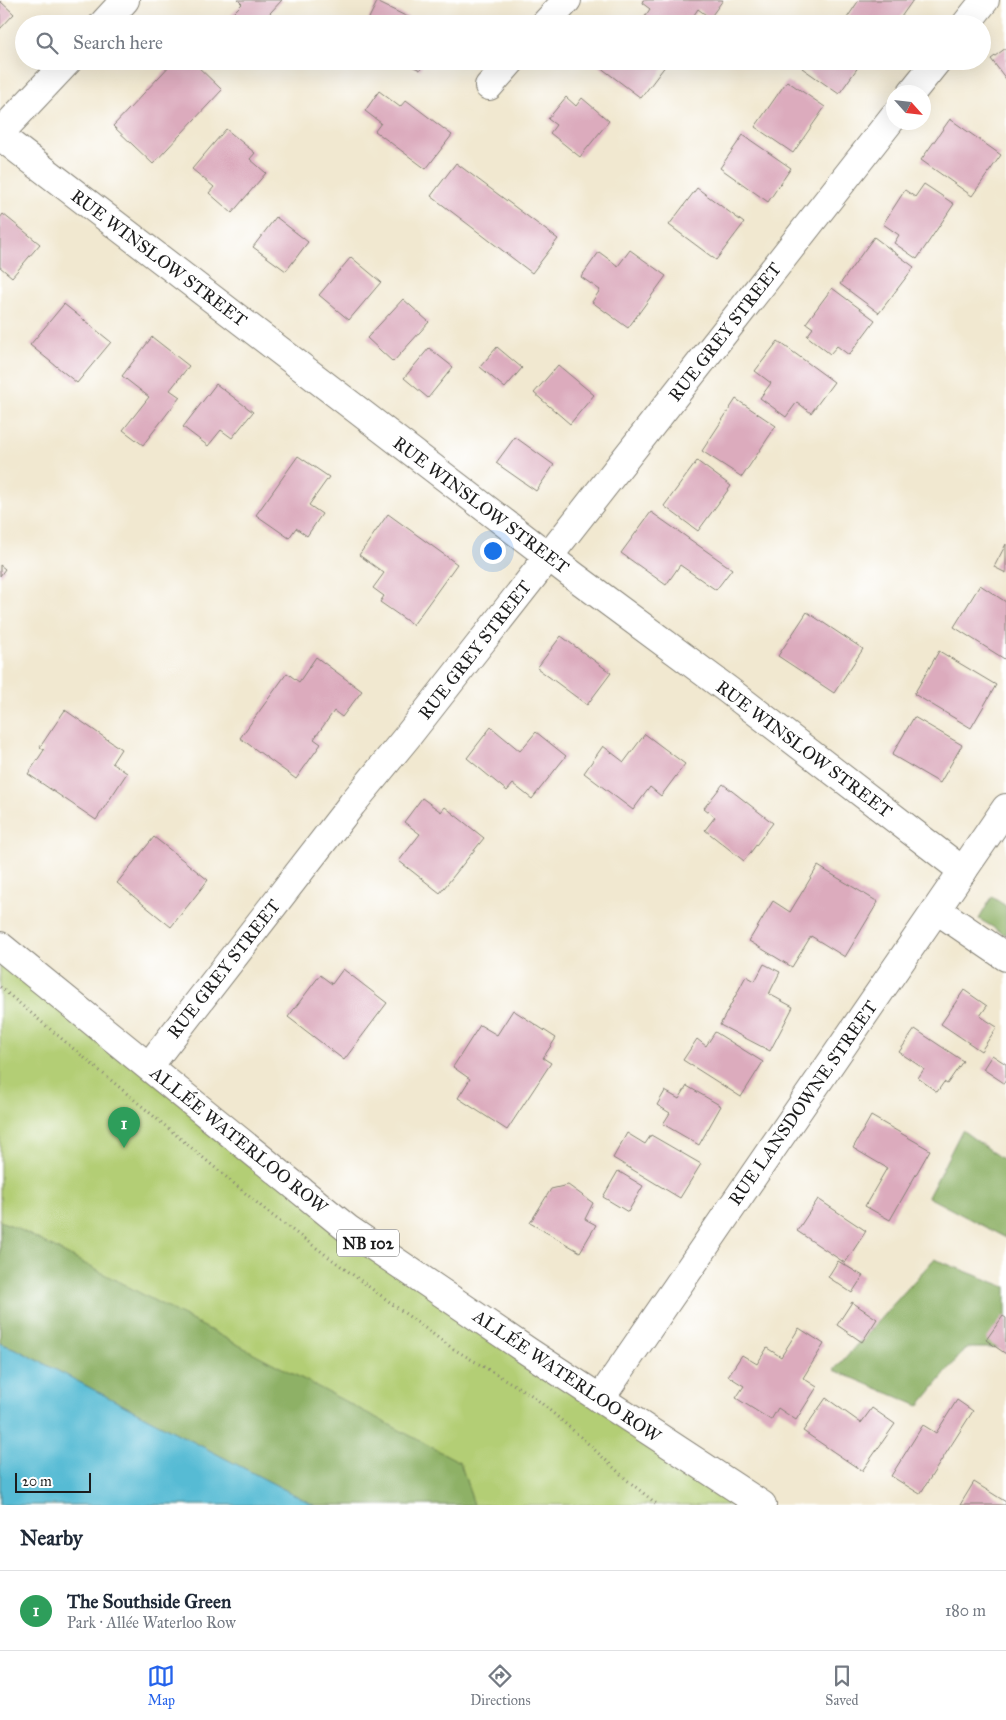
<!DOCTYPE html>
<html lang="en">
<head>
<meta charset="utf-8">
<style>
  body { margin:0; font-family:"IM FELL Great Primer",serif; background:#f6f6f7; color:#1f2937 }
  .compass { position:absolute; left:886px; top:85px; width:45px; height:45px; border-radius:50%; background:#fff; box-shadow:0 5px 20px #0002; rotate:117deg }
  .scale { position:absolute; left:15px; bottom:12px; width:76px; box-sizing:border-box; padding-left:5px; border:2px solid #1c1c1c; border-top:0; font-size:14px; line-height:18px; white-space:nowrap; color:#1c1c1c; -webkit-text-stroke:4px #fff; paint-order:stroke }
  .you { position:absolute; left:492px; top:550px; width:18px; height:18px; margin:-12px; border:4px solid #fff; border-radius:50%; background:#1a73e8; box-shadow:0 0 0 8px #1a73e833 }
  .badge { display:grid; place-items:center; width:32px; height:32px; border-radius:50%; background:#2563eb; color:#fff; font-size:16px; font-weight:700 }
  .pin { position:absolute; translate:-50% -41px; filter:drop-shadow(0 1px 2px #0008) }
  .pin::after { content:''; position:absolute; top:26px; width:18px; height:15px; background:inherit; clip-path:polygon(0 0,100% 0,50% 100%) }
  .list { margin:0; padding:0; list-style:none }
  h2 { display:flex; justify-content:space-between; align-items:center; height:65px; margin:0; padding:0 20px; font-size:21px }
  h2 small { font-size:16px; font-weight:400; color:#747a83 }
  .list li { display:grid; grid-template-columns:32px 1fr auto; gap:15px; align-items:center; box-sizing:border-box; height:80px; padding:0 20px; border-top:1px solid #e0e1e3 }
  .list b { display:block; font-size:19px; white-space:nowrap }
  .list p { margin:0; font-size:16px; white-space:nowrap; color:#747a83 }
  .list em { font-size:16px; font-style:normal; color:#747a83 }
  .icon { flex:none; width:28px; height:28px; fill:none; stroke:currentColor; stroke-width:2; stroke-linecap:round; stroke-linejoin:round }
  .map { position:relative; flex:none; width:1006px; height:1505px; overflow:hidden }
  .search { position:absolute; background:#fff; box-shadow:0 5px 20px #0002; left:15px; right:15px; top:15px; height:55px; display:flex; align-items:center; gap:12px; box-sizing:border-box; padding:0 18px; border-radius:28px; color:#747a83; font-size:19px }
  .sheet { height:145px; background:#fff }
  nav { display:flex; justify-content:space-around; align-items:center; box-sizing:border-box; height:70px; border-top:1px solid #e0e1e3; background:#fff; font-size:14px; color:#747a83 }
  nav a { display:grid; justify-items:center; gap:2px }
  nav .on { color:#2563eb }
  .map>svg:first-child { display:block }
</style>
</head>
<body>
<div class="map">
<svg width="1006" height="1505" viewBox="0 0 1006 1505">
  <rect width="100%" height="100%" fill="#fff"/>
  <filter id="ink" filterUnits="userSpaceOnUse"><feTurbulence type="fractalNoise" baseFrequency=".02" numOctaves="2"/><feDisplacementMap in="SourceGraphic" scale="10" xChannelSelector="R" yChannelSelector="G"/><feConvolveMatrix kernelMatrix="1 2 1 2 8 2 1 2 1" color-interpolation-filters="sRGB"/></filter>
  <filter id="wash" filterUnits="userSpaceOnUse"><feTurbulence type="fractalNoise" baseFrequency=".0096" numOctaves="4" result="noise"/><feDisplacementMap in="SourceGraphic" scale="20" xChannelSelector="R" yChannelSelector="G"/><feGaussianBlur stdDeviation="1.12" result="paint"/><feColorMatrix in="noise" values="0 0 0 0 0 0 0 0 0 0 0 0 0 0 0 0 0 1.4 0 .05"/><feComposite in="paint" operator="in"/></filter>
  <g filter="url(#wash)">
    <rect width="100%" height="100%" fill="#f1e8d0"/>
    <path fill="#b3ce74" stroke="#687548" d="M 0,946 L 348,1229 L 762,1505 L 0,1505 Z"/>
    <g fill="#8eb166" stroke="#556641">
      <path d="M 992,897 L 1006,906 L 1006,935 L 979,919 Z"/>
      <path d="M 962,1130 L 1006,1162 L 1006,1238 L 928,1197 Z"/>
      <path d="M 0,1221 L 17,1228 L 460,1462 L 474,1505 L 314,1505 L 18,1350 L 0,1343 Z"/>
      <path d="M 934,1259 L 1006,1287 L 1006,1348 L 966,1348 L 919,1406 L 834,1370 Z"/>
    </g>
    <path fill="#56bbd4" stroke="#396c78" d="M 0,1343 L 18,1350 L 314,1505 L 0,1505 Z"/>
    <g id="blocks">
      <g fill="#dcabbd">
        <path d="M 238,0 L 282,0 L 260,24 L 235,24 L 228,18 L 242,4 Z"/>
        <path d="M 643,0 L 723,0 L 710,18 L 698,9 L 688,24 L 640,24 L 650,9 L 642,3 Z"/>
        <path d="M 859,0 L 913,0 L 896,24 L 843,24 Z"/>
        <path d="M 0,1 L 14,14 L 0,29 Z"/>
        <path d="M 377,2 L 422,24 L 366,24 Z"/>
        <path d="M 1006,48 L 1006,79 L 991,59 Z"/>
        <path d="M 174,61 L 192,61 L 222,90 L 153,164 L 113,126 Z"/>
        <path d="M 402,61 L 424,61 L 420,70 Z"/>
        <path d="M 592,61 L 669,61 L 641,98 Z"/>
        <path d="M 807,61 L 859,61 L 861,63 L 839,94 L 802,68 Z"/>
        <path d="M 787,81 L 825,107 L 793,153 L 755,127 Z"/>
        <path d="M 379,91 L 400,107 L 406,100 L 452,135 L 426,169 L 375,131 L 381,123 L 365,111 Z"/>
        <path d="M 566,97 L 576,106 L 582,98 L 609,121 L 580,157 L 550,133 L 556,125 L 548,119 Z"/>
        <path d="M 950,119 L 1001,155 L 972,196 L 921,160 Z"/>
        <path d="M 226,129 L 255,153 L 250,159 L 266,173 L 232,213 L 209,193 L 214,187 L 192,169 Z"/>
        <path d="M 743,135 L 791,168 L 768,202 L 720,168 Z"/>
        <path d="M 456,163 L 558,239 L 532,273 L 431,196 Z"/>
        <path d="M 924,184 L 954,204 L 917,259 L 894,243 L 899,235 L 883,224 L 905,190 L 915,197 Z"/>
        <path d="M 697,188 L 744,223 L 716,260 L 669,225 Z"/>
        <path d="M 3,214 L 40,244 L 12,277 L 0,267 L 0,218 Z"/>
        <path d="M 276,217 L 308,242 L 286,271 L 253,247 Z"/>
        <path d="M 874,237 L 914,267 L 879,313 L 840,284 Z"/>
        <path d="M 630,250 L 666,276 L 628,328 L 592,302 L 600,290 L 581,277 L 599,252 L 618,266 Z"/>
        <path d="M 351,257 L 381,282 L 349,320 L 319,295 Z"/>
        <path d="M 832,288 L 875,320 L 849,355 L 837,346 L 830,354 L 807,336 L 813,328 L 806,323 Z"/>
        <path d="M 403,299 L 429,322 L 393,362 L 367,338 Z"/>
        <path d="M 64,304 L 111,342 L 77,383 L 30,345 Z"/>
        <path d="M 152,337 L 189,366 L 170,390 L 180,397 L 143,445 L 123,430 L 149,397 L 122,376 Z"/>
        <path d="M 778,341 L 834,382 L 811,413 L 797,402 L 786,417 L 760,398 L 771,383 L 755,371 Z"/>
        <path d="M 497,347 L 522,368 L 505,388 L 480,367 Z"/>
        <path d="M 429,348 L 453,367 L 428,398 L 404,378 Z"/>
        <path d="M 558,365 L 594,395 L 570,424 L 534,393 Z"/>
        <path d="M 216,384 L 253,412 L 232,438 L 221,430 L 208,446 L 183,427 Z"/>
        <path d="M 736,399 L 776,426 L 742,477 L 702,451 Z"/>
        <path d="M 515,437 L 554,465 L 536,491 L 496,463 Z"/>
        <path d="M 298,456 L 329,477 L 309,505 L 322,514 L 307,536 L 296,528 L 289,538 L 256,515 Z"/>
        <path d="M 697,461 L 731,486 L 698,531 L 664,506 Z"/>
        <path d="M 651,512 L 732,569 L 716,590 L 680,565 L 666,585 L 621,553 Z"/>
        <path d="M 388,514 L 457,564 L 413,625 L 380,602 L 384,596 L 373,588 L 384,573 L 359,555 Z"/>
        <path d="M 1006,544 L 1006,573 L 994,567 Z"/>
        <path d="M 0,565 L 5,569 L 0,576 Z"/>
        <path d="M 980,585 L 1006,602 L 1006,660 L 954,627 Z"/>
        <path d="M 807,612 L 863,649 L 834,693 L 778,656 Z"/>
        <path d="M 561,636 L 611,673 L 587,705 L 537,668 Z"/>
        <path d="M 939,651 L 996,685 L 971,728 L 914,694 Z"/>
        <path d="M 316,657 L 362,691 L 342,717 L 334,711 L 314,739 L 321,744 L 296,779 L 240,738 L 287,673 L 299,682 Z"/>
        <path d="M 65,710 L 121,749 L 112,763 L 127,773 L 96,820 L 28,774 L 44,750 L 40,747 Z"/>
        <path d="M 914,717 L 962,745 L 940,783 L 892,755 Z"/>
        <path d="M 491,727 L 520,751 L 536,732 L 566,756 L 532,799 L 513,784 L 507,791 L 467,758 Z"/>
        <path d="M 645,734 L 685,764 L 661,796 L 650,787 L 633,810 L 584,773 L 603,746 L 624,762 Z"/>
        <path d="M 723,784 L 773,823 L 744,861 L 705,830 L 715,817 L 704,808 Z"/>
        <path d="M 422,798 L 441,812 L 445,807 L 484,838 L 440,893 L 399,861 L 420,834 L 404,822 Z"/>
        <path d="M 154,837 L 208,880 L 171,927 L 117,883 Z"/>
        <path d="M 818,866 L 878,902 L 845,957 L 811,936 L 792,967 L 749,941 L 773,901 L 790,912 Z"/>
        <path d="M 764,964 L 780,972 L 769,994 L 793,1007 L 770,1051 L 720,1025 L 746,976 L 755,981 Z"/>
        <path d="M 343,969 L 387,1003 L 344,1060 L 288,1017 L 320,975 L 332,984 Z"/>
        <path d="M 964,990 L 987,1006 L 980,1016 L 997,1027 L 981,1051 L 941,1024 Z"/>
        <path d="M 513,1010 L 556,1038 L 543,1058 L 551,1063 L 507,1130 L 458,1098 L 470,1079 L 453,1067 L 480,1025 L 497,1035 Z"/>
        <path d="M 915,1029 L 963,1061 L 947,1084 L 944,1082 L 937,1092 L 918,1078 L 924,1069 L 899,1052 Z"/>
        <path d="M 715,1032 L 763,1062 L 741,1097 L 683,1060 L 697,1039 L 706,1046 Z"/>
        <path d="M 992,1055 L 1006,1064 L 1006,1080 L 1004,1083 L 983,1069 Z"/>
        <path d="M 687,1086 L 721,1106 L 699,1145 L 663,1124 L 670,1113 L 657,1105 L 665,1091 L 679,1099 Z"/>
        <path d="M 871,1116 L 930,1150 L 890,1220 L 865,1206 L 887,1168 L 853,1148 Z"/>
        <path d="M 627,1133 L 645,1144 L 651,1135 L 701,1164 L 680,1198 L 613,1158 Z"/>
        <path d="M 618,1171 L 643,1186 L 628,1212 L 603,1197 Z"/>
        <path d="M 568,1185 L 593,1203 L 585,1219 L 596,1225 L 580,1252 L 530,1223 L 551,1189 Z"/>
        <path d="M 818,1199 L 866,1231 L 845,1263 L 797,1231 Z"/>
        <path d="M 838,1261 L 863,1276 L 852,1293 L 828,1277 Z"/>
        <path d="M 852,1302 L 877,1319 L 862,1342 L 837,1325 Z"/>
        <path d="M 1003,1316 L 1006,1318 L 1006,1354 L 986,1340 Z"/>
        <path d="M 799,1328 L 824,1344 L 803,1378 L 817,1387 L 796,1420 L 778,1408 L 771,1420 L 736,1398 L 744,1386 L 728,1376 L 742,1355 L 757,1364 L 767,1348 L 781,1357 Z"/>
        <path d="M 826,1398 L 861,1423 L 872,1408 L 895,1424 L 862,1471 L 803,1431 Z"/>
        <path d="M 957,1400 L 973,1411 L 920,1494 L 891,1476 L 923,1425 L 936,1433 Z"/>
        <path d="M 974,1482 L 1006,1502 L 1006,1505 L 960,1505 Z"/>
      </g>
    </g>
  </g>
  <g filter="url(#ink)">
    <use href="#blocks" fill-opacity="0" stroke="#868276" stroke-width="1"/>
    <g fill="none" stroke-linecap="round" stroke-linejoin="round">
      <defs>
        <g id="minor">
          <path d="M 103,24 L 125,0"/>
          <path d="M 545,24 L 567,0"/>
          <path d="M 966,24 L 985,0"/>
          <path d="M 489,86 L 511,61"/>
          <path d="M 912,92 L 937,61"/>
          <path d="M 0,133 L 68,61"/>
          <path d="M 0,136 L 574,576 L 728,690 L 963,871"/>
          <path d="M 937,910 L 1006,957"/>
          <path d="M 149,1066 L 352,804 L 407,737 L 894,116"/>
          <path d="M 600,1399 L 1006,808"/>
        </g>
        <path id="primary" d="M 0,946 L 348,1229 L 529,1352 L 762,1505"/>
      </defs>
      <use href="#minor" stroke="#868276" stroke-width="30"/>
      <use href="#primary" stroke="#868276" stroke-width="30"/>
      <path stroke="#868276" stroke-width="3" stroke-dasharray="1 4" stroke-linecap="butt" d="M 0,987 L 269,1213 L 452,1348 L 533,1396 L 582,1438 L 627,1480 L 658,1505"/>
      <use href="#minor" stroke="#fff" stroke-width="28"/>
      <use href="#primary" stroke="#fff" stroke-width="28"/>
    </g>
  </g>
  <g text-anchor="middle" dominant-baseline="central" stroke-width="4.5" stroke-linejoin="round" paint-order="stroke">
    <rect fill="#fff" stroke="#606060" stroke-width="1" x="337" y="1229.5" width="62" height="27" rx="4"/>
    <g font-size="16" font-weight="bold" fill="#1c1c1c">
      <text x="368" y="1243">NB 102</text>
    </g>
    <g font-size="18" fill="#1c1c1c" stroke="#fff">
      <text transform="translate(159 258) rotate(37)">RUE WINSLOW STREET</text>
      <text transform="translate(725 332) rotate(-52)">RUE GREY STREET</text>
      <text transform="translate(481 505) rotate(37)">RUE WINSLOW STREET</text>
      <text transform="translate(475 650) rotate(-52)">RUE GREY STREET</text>
      <text transform="translate(804 749) rotate(37)">RUE WINSLOW STREET</text>
      <text transform="translate(224 969) rotate(-52)">RUE GREY STREET</text>
      <text transform="translate(803 1103) rotate(-55)">RUE LANSDOWNE STREET</text>
      <text transform="translate(239 1140) rotate(39)">ALLÉE WATERLOO ROW</text>
      <text transform="translate(567 1376) rotate(34)">ALLÉE WATERLOO ROW</text>
    </g>
  </g>
</svg>
<svg class="compass" viewBox="-18 -18 36 36"><path d="M0-13l5 13h-10z" fill="#e53935"/><path d="M0 13l5-13h-10z" fill="#747a83"/></svg>
<div class="scale">20 m</div>
<div class="you"></div>
<div class="pin badge" style="left:124px;top:1148px;background:#2e9e5b">1</div>
<div class="search"><svg class="icon" aria-label="search" viewBox="0 0 24 24"><circle cx="10" cy="10" r="6"/><path d="M15 15l6 6"/></svg>Search here</div>
</div>
<section class="sheet">
<h2>Nearby<small></small></h2>
<ul class="list">
<li><span class="badge" style="background:#2e9e5b">1</span><div><b>The Southside Green</b><p>Park · Allée Waterloo Row</p></div><em>180 m</em></li>
</ul>
</section>
<nav>
<a class="on"><svg class="icon" aria-label="map" viewBox="0 0 24 24"><path d="M3 6l6-2 6 2 6-2v14l-6 2-6-2-6 2zM9 4v14M15 6v14"/></svg>Map</a>
<a><svg class="icon" aria-label="directions" viewBox="0 0 24 24"><path d="M12 3l9 9-9 9-9-9zM9 14v-3h6M13 9l2 2-2 2"/></svg>Directions</a>
<a><svg class="icon" aria-label="saved" viewBox="0 0 24 24"><path d="M7 4h10v16l-5-4-5 4z"/></svg>Saved</a>
</nav>
</body>
</html>
